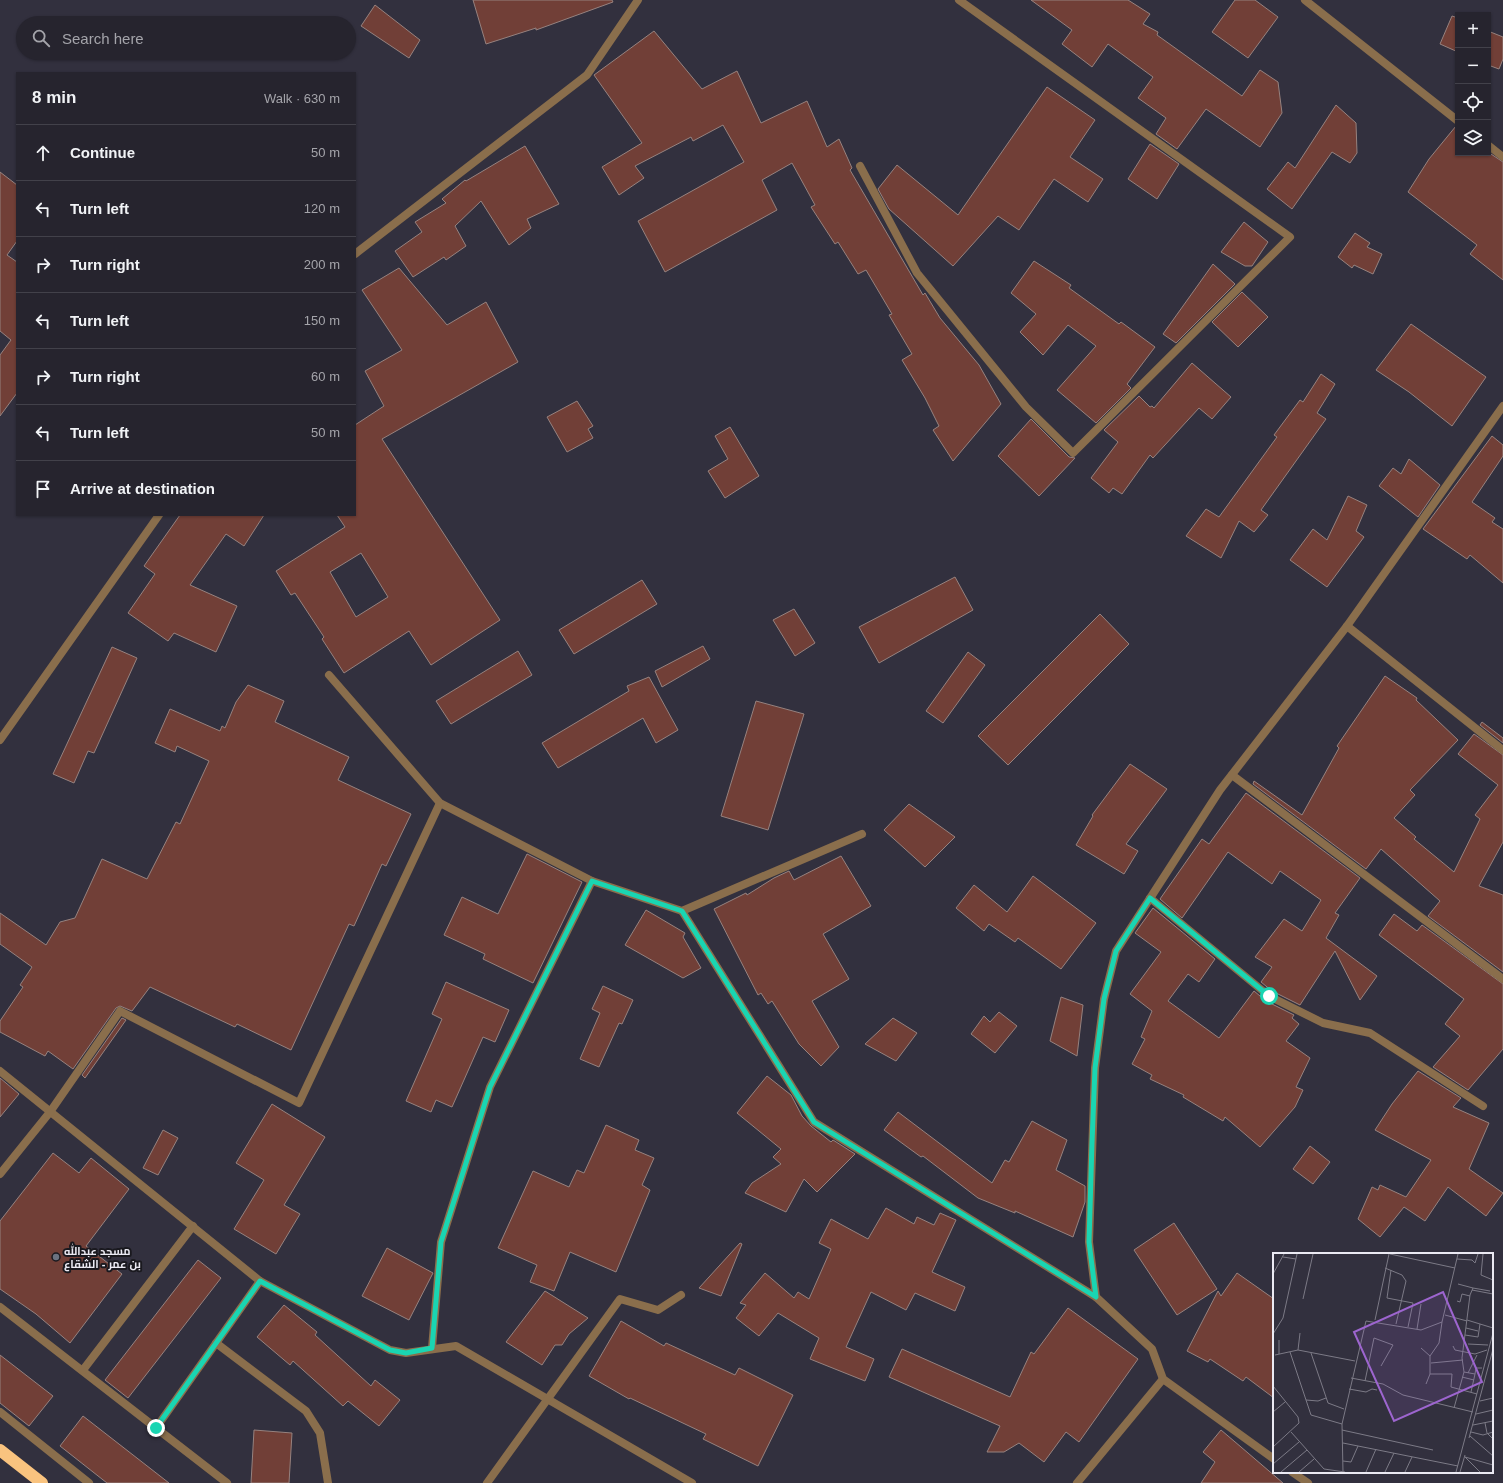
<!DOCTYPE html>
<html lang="en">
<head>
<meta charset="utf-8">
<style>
  body { margin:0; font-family:Helvetica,Cairo,sans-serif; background:#2e2c36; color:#f1f3f6 }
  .controls { position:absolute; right:12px; top:12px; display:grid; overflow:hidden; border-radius:0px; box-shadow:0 1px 3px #0004 }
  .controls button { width:36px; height:36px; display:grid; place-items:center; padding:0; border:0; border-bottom:1px solid #42414a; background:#26242e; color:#f1f3f6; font:20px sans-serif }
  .stop { position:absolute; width:12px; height:12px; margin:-9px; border:3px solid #1ad5b2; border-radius:50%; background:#fff }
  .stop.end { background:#1ad5b2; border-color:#fff; box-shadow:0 1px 4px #0008 }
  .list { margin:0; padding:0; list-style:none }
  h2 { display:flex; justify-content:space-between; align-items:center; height:52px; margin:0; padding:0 16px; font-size:17px }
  h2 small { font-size:13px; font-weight:400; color:#a4a4aa }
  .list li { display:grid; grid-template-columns:26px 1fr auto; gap:12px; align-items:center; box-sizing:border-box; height:56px; padding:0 16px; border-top:1px solid #42414a }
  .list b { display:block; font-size:15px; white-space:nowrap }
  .list em { font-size:13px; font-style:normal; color:#a4a4aa }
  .icon { flex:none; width:22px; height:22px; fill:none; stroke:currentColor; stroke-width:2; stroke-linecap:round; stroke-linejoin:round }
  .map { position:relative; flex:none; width:1503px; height:1483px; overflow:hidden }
  .search { position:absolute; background:#26242e; box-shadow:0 1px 3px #0004; left:16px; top:16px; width:340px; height:44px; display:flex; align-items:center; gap:10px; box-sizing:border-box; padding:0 14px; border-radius:22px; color:#a4a4aa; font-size:15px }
  .panel { position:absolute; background:#26242e; box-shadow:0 1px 3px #0004; left:16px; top:72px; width:340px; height:444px; border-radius:0px }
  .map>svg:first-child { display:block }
</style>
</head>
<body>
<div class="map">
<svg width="1503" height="1483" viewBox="0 0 1503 1483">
  <rect width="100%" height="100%" fill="#32303e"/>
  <g fill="#713f37" stroke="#96827f" fill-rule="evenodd">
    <path d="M 473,0 L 612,0 L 613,2 L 536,30 L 536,28 L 486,44 Z"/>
    <path d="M 1031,0 L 1128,0 L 1150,14 L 1143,24 L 1158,32 L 1157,35 L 1242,96 L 1260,70 L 1278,82 L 1282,113 L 1260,147 L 1206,109 L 1177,149 L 1156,134 L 1166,118 L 1138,98 L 1153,77 L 1108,44 L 1092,67 L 1062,44 L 1072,30 Z"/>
    <path d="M 1235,0 L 1255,0 L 1278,17 L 1248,58 L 1212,32 Z"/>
    <path d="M 375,5 L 420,40 L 409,58 L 361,26 Z"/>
    <path d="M 1452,16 L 1458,18 L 1458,52 L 1440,44 Z"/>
    <path d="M 654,31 L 702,89 L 737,71 L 761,123 L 807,101 L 827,147 L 839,139 L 852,168 L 850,170 L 923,295 L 925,293 L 940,318 L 979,365 L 1001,404 L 953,461 L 933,430 L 939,426 L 925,398 L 902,360 L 912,354 L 889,315 L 892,314 L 866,270 L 858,274 L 838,242 L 835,244 L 811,207 L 815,205 L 792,163 L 762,180 L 777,210 L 665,272 L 638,221 L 744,162 L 723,125 L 693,141 L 691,137 L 635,166 L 644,178 L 619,195 L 602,167 L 642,143 L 594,75 Z"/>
    <path d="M 1488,31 L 1503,37 L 1503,59 L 1499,69 L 1488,65 Z"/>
    <path d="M 1047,87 L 1095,120 L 1070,157 L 1103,179 L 1088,202 L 1054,179 L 1019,230 L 998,216 L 953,266 L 889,209 L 878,189 L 897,165 L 958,215 Z"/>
    <path d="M 1336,105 L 1356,123 L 1357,153 L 1350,163 L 1332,152 L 1292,209 L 1267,189 L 1288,162 L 1295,168 Z"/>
    <path d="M 1456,126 L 1458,126 L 1458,153 L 1488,152 L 1503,162 L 1503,280 L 1470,254 L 1477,245 L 1408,192 L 1429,159 Z"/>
    <path d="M 1150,144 L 1179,164 L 1157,199 L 1128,179 Z"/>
    <path d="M 525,146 L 559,204 L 527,219 L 531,228 L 509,245 L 481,201 L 455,226 L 466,246 L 446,260 L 444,257 L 413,277 L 395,251 L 422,232 L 415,222 L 446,203 L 442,199 L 465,180 L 466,181 Z"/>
    <path d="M 0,172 L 17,185 L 17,241 L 7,255 L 17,262 L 17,393 L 0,416 L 0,355 L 11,340 L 0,331 Z"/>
    <path d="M 1244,222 L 1268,242 L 1252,266 L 1245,266 L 1221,252 Z"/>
    <path d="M 1355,233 L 1370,243 L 1367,247 L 1382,254 L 1373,274 L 1354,265 L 1352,268 L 1338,257 Z"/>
    <path d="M 1034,261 L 1071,285 L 1069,288 L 1119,324 L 1121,322 L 1155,347 L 1127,384 L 1131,388 L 1096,423 L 1057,390 L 1096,346 L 1068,325 L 1043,355 L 1020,332 L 1036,314 L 1011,293 Z"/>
    <path d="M 1213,264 L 1235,284 L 1176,343 L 1163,334 Z"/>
    <path d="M 399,268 L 447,325 L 486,302 L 518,362 L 382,439 L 500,620 L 431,665 L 409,631 L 344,673 L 322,639 L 324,637 L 295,593 L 291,595 L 276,571 L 345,527 L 337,515 L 355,515 L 355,425 L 384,406 L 365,371 L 402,350 L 362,290 ZM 361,553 L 388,597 L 356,617 L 330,572 Z"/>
    <path d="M 1242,292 L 1268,317 L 1238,347 L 1212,322 Z"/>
    <path d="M 1411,324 L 1486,377 L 1452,426 L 1409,392 L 1376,370 Z"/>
    <path d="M 1192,363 L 1231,397 L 1212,419 L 1199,408 L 1153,458 L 1150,455 L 1122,494 L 1113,488 L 1109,493 L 1091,478 L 1118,442 L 1104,430 L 1139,396 L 1150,407 L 1152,406 L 1154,408 Z"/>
    <path d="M 1321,374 L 1335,384 L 1317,413 L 1326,419 L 1261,510 L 1268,515 L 1254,532 L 1239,521 L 1221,558 L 1186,536 L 1206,509 L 1219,517 L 1277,437 L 1274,435 L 1300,400 L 1303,402 Z"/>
    <path d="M 577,401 L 593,426 L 588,429 L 593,438 L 567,452 L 547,417 Z"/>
    <path d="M 1031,419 L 1069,457 L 1075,458 L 1039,496 L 998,456 Z"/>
    <path d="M 730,427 L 759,476 L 725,498 L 708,471 L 728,459 L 715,436 Z"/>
    <path d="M 1492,436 L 1503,445 L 1503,456 L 1472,502 L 1495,518 L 1492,522 L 1503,529 L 1503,583 L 1470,555 L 1467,559 L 1423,529 Z"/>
    <path d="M 1409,459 L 1440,485 L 1418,517 L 1379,486 L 1393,468 L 1401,474 Z"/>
    <path d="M 1348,496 L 1367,505 L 1356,531 L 1364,537 L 1327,587 L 1290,560 L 1313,529 L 1327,540 Z"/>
    <path d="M 180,515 L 264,515 L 244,546 L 226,534 L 190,585 L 237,606 L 216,652 L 174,633 L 168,641 L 128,613 L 155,574 L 144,566 Z"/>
    <path d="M 955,577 L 973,610 L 879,663 L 859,627 Z"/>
    <path d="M 642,580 L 657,604 L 574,654 L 559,630 Z"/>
    <path d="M 794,609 L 815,643 L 795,656 L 773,620 Z"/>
    <path d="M 1100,614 L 1129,644 L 1008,765 L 978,736 Z"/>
    <path d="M 703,646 L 710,659 L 662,687 L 655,671 Z"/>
    <path d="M 112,647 L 137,658 L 94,753 L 88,751 L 74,783 L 53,774 Z"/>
    <path d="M 518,651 L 532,675 L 451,724 L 436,701 Z"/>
    <path d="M 968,652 L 985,665 L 943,723 L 926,711 Z"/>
    <path d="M 1385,676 L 1417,698 L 1416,700 L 1458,740 L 1410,790 L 1415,795 L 1394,818 L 1416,837 L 1414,839 L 1454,872 L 1480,819 L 1475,815 L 1498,785 L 1458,754 L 1474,734 L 1503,755 L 1503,842 L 1479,886 L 1503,895 L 1503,972 L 1428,916 L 1440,901 L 1381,849 L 1366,869 L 1253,784 L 1254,781 L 1302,815 L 1339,748 L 1337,746 Z"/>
    <path d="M 649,677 L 678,730 L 656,743 L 643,718 L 558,768 L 542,743 L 629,691 L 627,686 Z"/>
    <path d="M 248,685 L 284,701 L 275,722 L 349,757 L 338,780 L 411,814 L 386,866 L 382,864 L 354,926 L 349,924 L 291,1050 L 237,1024 L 235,1027 L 150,987 L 132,1011 L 120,1006 L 116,1008 L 73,1069 L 48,1051 L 45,1056 L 0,1032 L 0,1021 L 23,987 L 20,985 L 32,967 L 0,944 L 0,913 L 46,945 L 60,922 L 75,918 L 102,859 L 147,879 L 176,822 L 180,824 L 209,761 L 177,746 L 175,752 L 155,743 L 170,709 L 220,731 L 222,726 L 225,728 L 236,702 Z"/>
    <path d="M 756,701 L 804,714 L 768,830 L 721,816 Z"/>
    <path d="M 1482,722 L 1503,738 L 1503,743 L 1480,725 Z"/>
    <path d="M 1130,764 L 1167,789 L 1126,844 L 1138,851 L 1124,874 L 1076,845 L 1093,816 L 1092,815 Z"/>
    <path d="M 1246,793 L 1360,878 L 1335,913 L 1339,915 L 1326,938 L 1377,976 L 1360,1000 L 1335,951 L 1300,1005 L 1272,991 L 1261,982 L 1272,967 L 1255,957 L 1284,919 L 1302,931 L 1321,900 L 1280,871 L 1272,884 L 1228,852 L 1182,918 L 1160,899 L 1202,839 L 1209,844 Z"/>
    <path d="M 909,804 L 955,837 L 925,867 L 884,830 Z"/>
    <path d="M 527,854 L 582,882 L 533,983 L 483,959 L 485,954 L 444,935 L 462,897 L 498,914 Z"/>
    <path d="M 841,856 L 871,906 L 823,934 L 849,979 L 812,1001 L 839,1047 L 821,1066 L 799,1044 L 772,1001 L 768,1004 L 761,993 L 758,995 L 714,909 L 746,893 L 747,895 L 774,878 L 789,871 L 794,880 Z"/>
    <path d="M 1033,876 L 1096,923 L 1061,969 L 1018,938 L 1015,942 L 989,924 L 984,931 L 956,908 L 974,885 L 1007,912 Z"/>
    <path d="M 1153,908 L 1215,959 L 1199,982 L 1188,974 L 1168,1001 L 1219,1038 L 1254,991 L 1266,1001 L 1294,1015 L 1292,1018 L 1299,1024 L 1286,1041 L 1310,1058 L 1296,1087 L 1303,1090 L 1295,1107 L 1260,1147 L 1225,1117 L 1223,1121 L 1183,1097 L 1184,1095 L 1150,1079 L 1152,1075 L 1132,1064 L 1145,1039 L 1141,1037 L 1152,1011 L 1130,994 L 1161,952 L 1135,933 Z"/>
    <path d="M 646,910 L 685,933 L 683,937 L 701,968 L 683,978 L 625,945 Z"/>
    <path d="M 1394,914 L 1417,931 L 1422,925 L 1503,984 L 1503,1049 L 1468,1090 L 1433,1067 L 1460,1036 L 1445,1024 L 1464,999 L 1379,935 Z"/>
    <path d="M 446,982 L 509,1010 L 495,1042 L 483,1037 L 452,1107 L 436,1100 L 431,1112 L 406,1101 L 442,1019 L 432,1014 Z"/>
    <path d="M 603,986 L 633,1000 L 622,1024 L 619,1023 L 599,1067 L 580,1059 L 600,1013 L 592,1009 Z"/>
    <path d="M 1061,997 L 1083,1005 L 1077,1056 L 1050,1041 Z"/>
    <path d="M 999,1012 L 1017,1026 L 995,1053 L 971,1034 L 984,1016 L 990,1022 Z"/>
    <path d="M 122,1018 L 126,1020 L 85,1078 L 82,1075 Z"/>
    <path d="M 893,1018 L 917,1033 L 896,1061 L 865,1044 Z"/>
    <path d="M 1418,1071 L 1461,1098 L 1453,1107 L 1489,1123 L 1469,1169 L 1503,1193 L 1486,1216 L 1448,1187 L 1425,1221 L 1404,1207 L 1380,1237 L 1358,1219 L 1372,1187 L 1378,1190 L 1380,1185 L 1406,1197 L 1431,1160 L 1375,1130 L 1392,1104 Z"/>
    <path d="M 767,1076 L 791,1095 L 802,1116 L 811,1126 L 831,1142 L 833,1140 L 855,1154 L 817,1192 L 804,1179 L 786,1212 L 745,1193 L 752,1183 L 781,1164 L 773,1157 L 781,1149 L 737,1113 Z"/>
    <path d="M 0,1078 L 19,1094 L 0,1117 Z"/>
    <path d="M 272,1104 L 325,1137 L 284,1205 L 300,1214 L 276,1254 L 234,1229 L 264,1180 L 236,1163 Z"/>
    <path d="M 898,1112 L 992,1183 L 1005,1160 L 1009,1162 L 1032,1121 L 1067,1140 L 1056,1170 L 1085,1186 L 1085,1202 L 1073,1237 L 1015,1211 L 1015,1213 L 978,1198 L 923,1156 L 921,1157 L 884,1130 Z"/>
    <path d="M 606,1125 L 639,1140 L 635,1150 L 654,1158 L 642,1185 L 650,1190 L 616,1272 L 570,1252 L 554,1291 L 530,1282 L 537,1265 L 498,1248 L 533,1171 L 569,1187 L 577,1170 L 584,1173 Z"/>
    <path d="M 163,1130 L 178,1138 L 158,1175 L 143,1168 Z"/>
    <path d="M 1310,1146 L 1330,1162 L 1313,1184 L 1293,1169 Z"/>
    <path d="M 53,1153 L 79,1173 L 91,1158 L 129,1189 L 86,1246 L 122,1274 L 70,1343 L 36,1314 L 0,1289 L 0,1221 Z"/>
    <path d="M 886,1208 L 914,1224 L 917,1217 L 934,1225 L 940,1213 L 956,1220 L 932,1272 L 965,1287 L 955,1311 L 915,1293 L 906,1310 L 871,1292 L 846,1347 L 874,1359 L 865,1381 L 810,1359 L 819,1338 L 778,1313 L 759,1336 L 736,1318 L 746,1305 L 740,1303 L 765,1273 L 794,1298 L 798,1292 L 809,1299 L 831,1249 L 819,1243 L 831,1219 L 868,1239 Z"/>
    <path d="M 1174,1223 L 1217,1289 L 1177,1315 L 1134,1250 Z"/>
    <path d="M 740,1243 L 742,1244 L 721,1296 L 699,1288 Z"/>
    <path d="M 387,1248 L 433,1273 L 409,1320 L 362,1296 Z"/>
    <path d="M 198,1260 L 221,1278 L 128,1398 L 105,1380 Z"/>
    <path d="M 1237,1273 L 1274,1299 L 1274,1398 L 1246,1377 L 1243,1381 L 1210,1359 L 1208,1362 L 1187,1351 L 1218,1291 L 1221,1296 Z"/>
    <path d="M 545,1291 L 588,1318 L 569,1334 L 562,1345 L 555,1345 L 542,1365 L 506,1342 Z"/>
    <path d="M 284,1305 L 317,1332 L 315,1335 L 371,1386 L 375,1380 L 400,1400 L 379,1426 L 348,1401 L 343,1406 L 293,1361 L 290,1365 L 257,1337 Z"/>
    <path d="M 1068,1308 L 1138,1359 L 1079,1442 L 1066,1432 L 1044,1462 L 1019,1443 L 1004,1452 L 987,1452 L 1000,1426 L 889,1377 L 902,1349 L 1010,1397 L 1031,1352 L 1034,1354 Z"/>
    <path d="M 621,1321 L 664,1346 L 666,1343 L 735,1375 L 739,1368 L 793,1395 L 758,1466 L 703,1439 L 706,1434 L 630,1398 L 629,1399 L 589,1376 Z"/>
    <path d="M 0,1355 L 53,1396 L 29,1426 L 0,1403 Z"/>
    <path d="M 83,1416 L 169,1483 L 107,1483 L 60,1446 Z"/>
    <path d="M 254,1430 L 292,1433 L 289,1483 L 251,1483 Z"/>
    <path d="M 1221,1430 L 1241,1447 L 1283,1483 L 1201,1483 L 1215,1462 L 1203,1452 Z"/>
  </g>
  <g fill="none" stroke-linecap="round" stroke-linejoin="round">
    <g stroke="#8a6e4c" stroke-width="8">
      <path d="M 1305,0 L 1458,121"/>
      <path d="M 1488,145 L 1503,157"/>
      <path d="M 860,166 L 917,273 L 1026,407 L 1073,453 L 1290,237 L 959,0"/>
      <path d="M 355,254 L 587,75 L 638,0"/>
      <path d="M 1347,626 L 1503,750"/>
      <path d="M 329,675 L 440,803 L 592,881 L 682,911 L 862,834"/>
      <path d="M 0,740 L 159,515"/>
      <path d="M 1232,775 L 1503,979"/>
      <path d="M 1150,898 L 1269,996 L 1323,1023 L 1370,1033 L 1483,1106"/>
      <path d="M 682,911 L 814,1122 L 1096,1297"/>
      <path d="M 0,1071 L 260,1281 L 390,1350 L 406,1353 L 456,1346 L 692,1483"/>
      <path d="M 0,1174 L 50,1112 L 120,1011 L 299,1103 L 440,803"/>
      <path d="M 0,1307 L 156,1428 L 260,1281"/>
      <path d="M 216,1343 L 306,1411 L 320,1433 L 328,1483"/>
      <path d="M 432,1348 L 441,1242 L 490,1087 L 592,881"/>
      <path d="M 83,1370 L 193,1226"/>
      <path d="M 0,1412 L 89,1483"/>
      <path d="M 156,1428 L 227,1483"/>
      <path d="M 1274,1459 L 1163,1379 L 1152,1349 L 1096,1297 L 1089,1242 L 1095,1068 L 1104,999 L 1116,951 L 1220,790 L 1347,626 L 1503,406"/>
      <path d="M 1292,1472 L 1308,1483"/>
      <path d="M 487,1483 L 620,1299 L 658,1310 L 681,1295"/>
      <path d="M 1077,1483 L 1163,1379"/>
    </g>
    <path stroke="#f9c37f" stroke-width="12" d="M 0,1450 L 42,1483"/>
  </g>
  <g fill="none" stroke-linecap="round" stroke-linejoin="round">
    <path stroke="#1ad5b2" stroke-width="5" d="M 156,1428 L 260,1281 L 390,1350 L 406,1353 L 432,1348 L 441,1242 L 490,1087 L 592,881 L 682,911 L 814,1122 L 1096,1297 L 1089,1242 L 1092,1143 L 1095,1068 L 1104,999 L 1116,951 L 1150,898 L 1269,996"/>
  </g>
  <circle fill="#6b7280" stroke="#1a191f" stroke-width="1.5" cx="56" cy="1257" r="4"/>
  <g text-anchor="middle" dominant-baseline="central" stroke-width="4" stroke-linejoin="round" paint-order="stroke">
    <g font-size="11" font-weight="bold" fill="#ebeaf3" stroke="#1a191f" text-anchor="start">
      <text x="64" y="1251">مسجد عبدالله<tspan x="64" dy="13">بن عمر - الشقاع</tspan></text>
    </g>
  </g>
  <g transform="translate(1273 1253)">
    <rect width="220" height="220" fill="#32303e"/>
    <path fill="none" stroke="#7c7a86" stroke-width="1" d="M 117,1 L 182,15M 210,1 L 208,22 L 220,27M 10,4 L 23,6M 184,6 L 199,7 L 202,10 L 205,1M 112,15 L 129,22 L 133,28 L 123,71M 118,17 L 114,45 L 140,50 L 135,74M 0,21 L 11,1M 185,31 L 200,35M 199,37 L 220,41M 30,46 L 40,1M 184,48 L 187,49 L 189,41 L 197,43M 172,62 L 194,68M 102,67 L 116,1M 194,67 L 220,75M 193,75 L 205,78M 144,76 L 148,51M 0,81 L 10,65 L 24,1M 192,82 L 205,84 L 207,71M 6,87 L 6,101M 195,91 L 215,92M 180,93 L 182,97 L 202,101 L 214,97M 148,95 L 157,103 L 157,121 L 153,131M 25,97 L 27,80M 17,99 L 38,162 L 69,171M 38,100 L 55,150 L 71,156M 2,102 L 25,97 L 82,108M 157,103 L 166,90 L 169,69M 158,110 L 190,107M 191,119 L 202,121 L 198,139M 195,120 L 204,102M 157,121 L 179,121 L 178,134 L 204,141M 202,121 L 203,115 L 209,115M 189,124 L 201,127M 78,125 L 110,131 L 130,142 L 200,159M 92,128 L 101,85 L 120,92 L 108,113M 0,133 L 25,164 L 26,170 L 0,194M 76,136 L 93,139 L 99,136 L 104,137M 33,147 L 45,148 L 53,145M 207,148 L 220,145M 181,155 L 191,119 L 189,105 L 197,42 L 200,35 L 217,38M 0,159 L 12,149M 203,161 L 220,157M 212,170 L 214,180 L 220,186M 200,172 L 220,168M 69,177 L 160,197M 18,179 L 51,216 L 72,219M 198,179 L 210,182 L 220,179M 197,183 L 220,203M 196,185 L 220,96M 70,190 L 185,213M 192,204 L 220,212M 192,204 L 207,219M 70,208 L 78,209 L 85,193M 0,211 L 26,189M 8,219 L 34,197M 26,219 L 41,206M 70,219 L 69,171 L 93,68 L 148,77 L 169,69 L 185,1M 93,219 L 103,196M 112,219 L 121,200M 132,219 L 139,204M 183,219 L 220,80M 187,219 L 192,202"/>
    <path fill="#9d65cf" fill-opacity="0.15" stroke="#9d65cf" stroke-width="2" d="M 170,39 L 209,129 L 121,168 L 81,79 Z"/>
    <rect width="220" height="220" fill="none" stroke="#ebeaf3" stroke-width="2"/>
  </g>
</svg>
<div class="controls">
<button>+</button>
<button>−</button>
<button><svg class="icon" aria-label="locate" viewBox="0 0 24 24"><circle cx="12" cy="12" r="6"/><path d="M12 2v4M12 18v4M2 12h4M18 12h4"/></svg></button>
<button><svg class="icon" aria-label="layers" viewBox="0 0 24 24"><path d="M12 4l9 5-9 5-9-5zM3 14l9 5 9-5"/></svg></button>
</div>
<div class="stop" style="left:1269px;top:996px"></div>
<div class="stop end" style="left:156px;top:1428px"></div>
<div class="search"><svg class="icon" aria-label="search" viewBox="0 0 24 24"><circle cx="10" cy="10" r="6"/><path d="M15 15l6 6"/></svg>Search here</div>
<section class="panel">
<h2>8 min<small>Walk · 630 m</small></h2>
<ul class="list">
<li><svg class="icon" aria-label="ahead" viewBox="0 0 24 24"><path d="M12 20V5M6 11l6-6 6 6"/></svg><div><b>Continue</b></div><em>50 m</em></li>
<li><svg class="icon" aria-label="left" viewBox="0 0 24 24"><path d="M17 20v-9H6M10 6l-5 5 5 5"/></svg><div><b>Turn left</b></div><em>120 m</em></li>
<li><svg class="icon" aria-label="right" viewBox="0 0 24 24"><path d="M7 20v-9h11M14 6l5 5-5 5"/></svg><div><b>Turn right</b></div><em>200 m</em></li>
<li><svg class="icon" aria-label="left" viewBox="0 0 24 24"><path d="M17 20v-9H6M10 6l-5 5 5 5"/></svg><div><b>Turn left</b></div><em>150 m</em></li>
<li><svg class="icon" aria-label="right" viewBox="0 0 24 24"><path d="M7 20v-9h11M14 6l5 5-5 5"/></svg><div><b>Turn right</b></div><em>60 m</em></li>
<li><svg class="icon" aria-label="left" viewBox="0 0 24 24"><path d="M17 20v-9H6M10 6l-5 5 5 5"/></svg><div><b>Turn left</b></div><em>50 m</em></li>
<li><svg class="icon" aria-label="arrive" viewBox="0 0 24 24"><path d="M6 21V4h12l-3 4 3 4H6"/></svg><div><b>Arrive at destination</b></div></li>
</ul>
</section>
</div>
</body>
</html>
